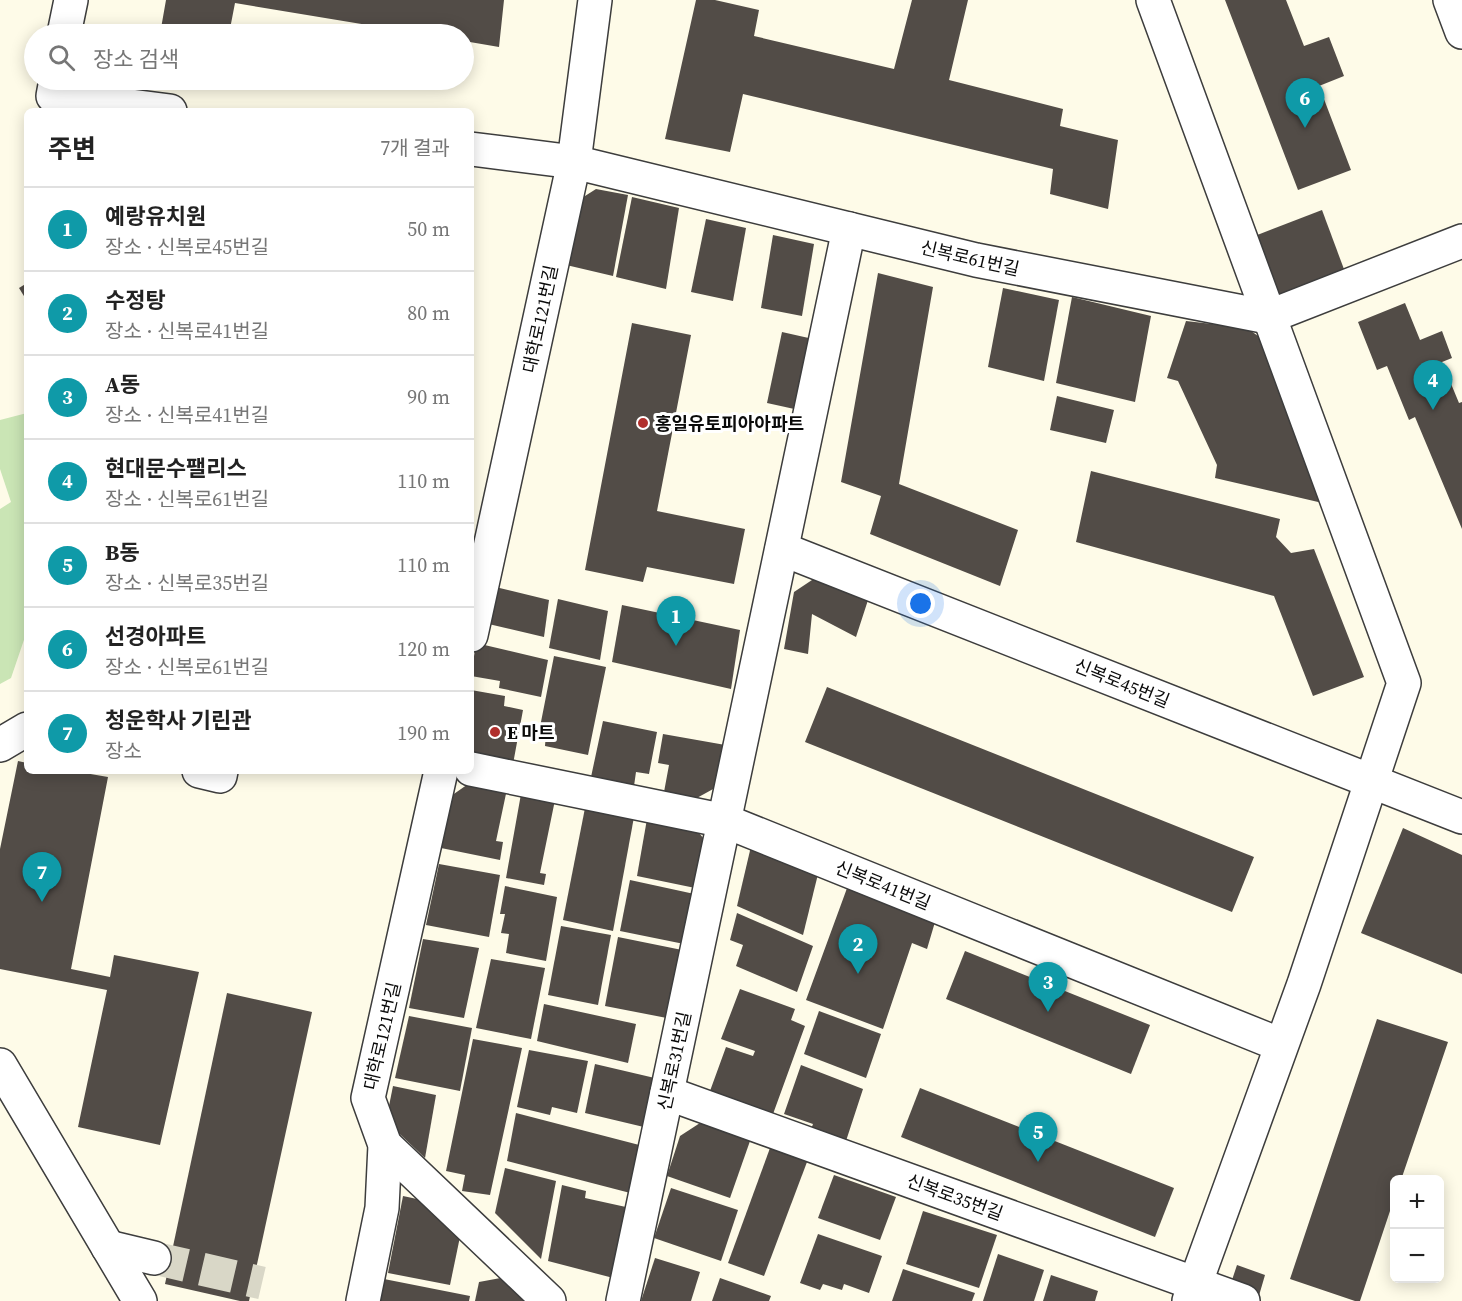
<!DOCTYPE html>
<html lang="ko">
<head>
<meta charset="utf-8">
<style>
  body { margin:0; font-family:"Source Serif 4","Noto Sans KR",serif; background:#f2f2f2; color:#222 }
  .controls { position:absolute; right:18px; bottom:18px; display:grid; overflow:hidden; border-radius:9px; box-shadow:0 3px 15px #0003 }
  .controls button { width:54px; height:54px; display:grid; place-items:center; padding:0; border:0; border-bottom:2px solid #e0e0e0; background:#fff; color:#222; font:30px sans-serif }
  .you { position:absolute; left:921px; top:604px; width:21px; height:21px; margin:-15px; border:4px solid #fff; border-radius:50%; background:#1a73e8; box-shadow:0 0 0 9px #1a73e833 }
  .badge { display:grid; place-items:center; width:39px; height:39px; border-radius:50%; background:#b02f2c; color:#fff; font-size:20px; font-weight:700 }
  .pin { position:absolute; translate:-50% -50px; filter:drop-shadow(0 2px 3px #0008) }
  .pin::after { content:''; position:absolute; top:32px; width:21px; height:18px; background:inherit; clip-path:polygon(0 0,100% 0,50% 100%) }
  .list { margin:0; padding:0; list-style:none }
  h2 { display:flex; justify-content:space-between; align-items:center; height:78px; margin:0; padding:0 24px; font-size:26px }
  h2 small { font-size:20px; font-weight:400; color:#767676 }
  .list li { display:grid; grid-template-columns:39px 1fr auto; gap:18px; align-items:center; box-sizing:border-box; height:84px; padding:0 24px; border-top:2px solid #e0e0e0 }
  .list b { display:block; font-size:22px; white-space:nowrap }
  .list p { margin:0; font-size:20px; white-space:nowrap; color:#767676 }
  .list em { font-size:20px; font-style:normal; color:#767676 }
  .icon { flex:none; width:33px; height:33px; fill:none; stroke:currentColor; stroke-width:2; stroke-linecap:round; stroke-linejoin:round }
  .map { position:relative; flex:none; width:1462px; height:1301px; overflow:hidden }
  .search { position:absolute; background:#fff; box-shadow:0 3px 15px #0003; left:24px; top:24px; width:450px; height:66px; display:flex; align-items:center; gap:15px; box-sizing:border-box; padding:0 21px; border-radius:33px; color:#767676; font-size:22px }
  .panel { position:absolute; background:#fff; box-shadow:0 3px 15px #0003; left:24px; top:108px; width:450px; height:666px; border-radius:9px }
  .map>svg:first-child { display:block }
</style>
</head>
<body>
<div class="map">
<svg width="1462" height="1301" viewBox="0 0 1462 1301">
  <rect width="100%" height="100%" fill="#fefbe8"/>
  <path fill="#cae5b5" d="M 27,413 L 27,631 L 11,678 L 0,684 L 0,509 L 11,502 L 0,469 L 0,420 Z"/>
  <g fill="#524c47">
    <path d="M 166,0 L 504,0 L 499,47 L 464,41 L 464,34 L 422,34 L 235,3 L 229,34 L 160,34 Z"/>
    <path d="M 696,0 L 715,0 L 759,10 L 754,36 L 894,69 L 912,0 L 968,0 L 949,80 L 1063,109 L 1060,126 L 1118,140 L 1108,209 L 1050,194 L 1053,169 L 743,94 L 730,152 L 665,139 Z"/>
    <path d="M 1225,0 L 1286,0 L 1304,46 L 1329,37 L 1344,76 L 1319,86 L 1351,170 L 1298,190 Z"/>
    <path d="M 596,189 L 628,195 L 613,276 L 562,264 L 574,203 Z"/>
    <path d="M 632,197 L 679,208 L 666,289 L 616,277 Z"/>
    <path d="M 1322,210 L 1348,280 L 1287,303 L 1264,289 L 1247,239 Z"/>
    <path d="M 706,219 L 746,228 L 733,301 L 691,292 Z"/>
    <path d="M 773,235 L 814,244 L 802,316 L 761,308 Z"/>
    <path d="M 878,273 L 933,287 L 899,484 L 1018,530 L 1000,586 L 870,534 L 881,496 L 841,482 Z"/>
    <path d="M 27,283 L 27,301 L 19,288 Z"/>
    <path d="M 1003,288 L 1059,300 L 1044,381 L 988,367 Z"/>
    <path d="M 1072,297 L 1151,316 L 1135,402 L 1056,383 Z"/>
    <path d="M 1405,303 L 1420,340 L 1442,331 L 1452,358 L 1442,362 L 1459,403 L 1462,402 L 1462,529 L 1415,417 L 1409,420 L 1387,366 L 1377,370 L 1358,322 Z"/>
    <path d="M 1186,321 L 1247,328 L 1273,347 L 1331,505 L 1215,478 L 1217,465 L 1178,381 L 1167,378 Z"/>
    <path d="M 632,323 L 691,335 L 657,511 L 745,529 L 734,584 L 647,567 L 643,582 L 585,570 Z"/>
    <path d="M 782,332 L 822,341 L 808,412 L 767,403 Z"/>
    <path d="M 1057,396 L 1114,410 L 1106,443 L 1050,430 Z"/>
    <path d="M 1091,471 L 1280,519 L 1276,537 L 1291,553 L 1314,549 L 1364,677 L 1313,696 L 1274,596 L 1076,542 Z"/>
    <path d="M 818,576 L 869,597 L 856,637 L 812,614 L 808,654 L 784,649 L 794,592 Z"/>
    <path d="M 487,585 L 549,600 L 544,637 L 480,622 Z"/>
    <path d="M 558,599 L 608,611 L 600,660 L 549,648 Z"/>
    <path d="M 622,605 L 740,630 L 731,689 L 612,662 Z"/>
    <path d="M 476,643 L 548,660 L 541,697 L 499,688 L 500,681 L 471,676 Z"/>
    <path d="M 554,656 L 606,667 L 588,755 L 545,746 L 546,733 L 539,732 Z"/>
    <path d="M 827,687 L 1254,857 L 1232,912 L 805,742 Z"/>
    <path d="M 471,690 L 505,696 L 504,706 L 523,710 L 513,764 L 471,754 Z"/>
    <path d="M 603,721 L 657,732 L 649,774 L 636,772 L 634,786 L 591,777 Z"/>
    <path d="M 663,734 L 731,746 L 724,783 L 695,799 L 664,792 L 669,765 L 658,763 Z"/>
    <path d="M 18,761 L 27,763 L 27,771 L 73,771 L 108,777 L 71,969 L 110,977 L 114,955 L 199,972 L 160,1145 L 78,1127 L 107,990 L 0,969 L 0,849 Z"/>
    <path d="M 471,782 L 507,789 L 496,841 L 503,842 L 500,860 L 441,848 L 451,796 Z"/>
    <path d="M 521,794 L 555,800 L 540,873 L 546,874 L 544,885 L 506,878 Z"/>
    <path d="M 585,808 L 634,817 L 613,931 L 563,920 Z"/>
    <path d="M 647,819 L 694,827 L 709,845 L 700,889 L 637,876 Z"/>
    <path d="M 1403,828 L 1462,855 L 1462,974 L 1361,933 Z"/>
    <path d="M 752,842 L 819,870 L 803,935 L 737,906 Z"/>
    <path d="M 439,864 L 500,875 L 489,937 L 426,925 Z"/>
    <path d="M 630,880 L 699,895 L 689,945 L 620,931 Z"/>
    <path d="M 850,880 L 935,922 L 927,949 L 912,943 L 883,1029 L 806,1000 Z"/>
    <path d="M 505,886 L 557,897 L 546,961 L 506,953 L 509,934 L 501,933 L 505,914 L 500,914 Z"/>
    <path d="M 737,913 L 813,946 L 797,992 L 736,966 L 743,945 L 730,940 Z"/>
    <path d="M 561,926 L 611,935 L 598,1005 L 548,995 Z"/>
    <path d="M 618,937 L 687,951 L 672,1019 L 605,1006 Z"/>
    <path d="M 423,939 L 479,948 L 464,1018 L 409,1008 Z"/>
    <path d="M 965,951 L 1150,1025 L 1131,1074 L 946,999 Z"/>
    <path d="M 491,959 L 545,968 L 531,1039 L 476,1028 Z"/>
    <path d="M 740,989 L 795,1009 L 791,1020 L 805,1026 L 773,1114 L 710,1091 L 726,1047 L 753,1056 L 755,1051 L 721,1039 Z"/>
    <path d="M 227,993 L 312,1012 L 249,1301 L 240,1301 L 165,1284 Z"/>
    <path d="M 544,1004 L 636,1024 L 628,1063 L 537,1041 Z"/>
    <path d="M 819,1011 L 881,1034 L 866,1078 L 804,1054 Z"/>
    <path d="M 409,1016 L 472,1028 L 460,1091 L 395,1078 Z"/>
    <path d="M 1377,1019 L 1448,1042 L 1401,1180 L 1394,1180 L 1394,1199 L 1360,1301 L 1355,1301 L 1290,1279 Z"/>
    <path d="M 473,1039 L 522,1048 L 490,1195 L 462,1191 L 465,1175 L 446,1171 Z"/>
    <path d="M 529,1050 L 588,1061 L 577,1113 L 552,1107 L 550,1115 L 517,1107 Z"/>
    <path d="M 595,1064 L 659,1079 L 648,1128 L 585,1113 Z"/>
    <path d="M 801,1065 L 863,1089 L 845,1144 L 810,1132 L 813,1124 L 784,1114 Z"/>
    <path d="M 393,1086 L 436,1095 L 425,1158 L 386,1121 Z"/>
    <path d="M 920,1088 L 1174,1188 L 1155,1237 L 901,1137 Z"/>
    <path d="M 516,1113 L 647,1147 L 638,1195 L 507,1161 Z"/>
    <path d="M 700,1123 L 750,1141 L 730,1198 L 667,1176 L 680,1136 Z"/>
    <path d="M 770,1148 L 807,1162 L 764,1276 L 728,1263 Z"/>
    <path d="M 505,1168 L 556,1181 L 541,1259 L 495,1213 Z"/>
    <path d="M 834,1175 L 896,1197 L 880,1240 L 818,1218 Z"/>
    <path d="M 562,1185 L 586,1191 L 585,1198 L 635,1209 L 621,1280 L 548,1261 Z"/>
    <path d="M 671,1188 L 738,1210 L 721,1261 L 654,1238 Z"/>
    <path d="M 403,1196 L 431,1202 L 461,1232 L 450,1285 L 388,1273 Z"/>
    <path d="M 923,1211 L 997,1235 L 979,1288 L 906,1264 Z"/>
    <path d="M 818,1234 L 882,1256 L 869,1293 L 844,1284 L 842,1290 L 823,1284 L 820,1290 L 800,1283 Z"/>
    <path d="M 998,1254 L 1044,1270 L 1034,1301 L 983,1301 Z"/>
    <path d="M 655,1258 L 700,1272 L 691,1301 L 641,1301 Z"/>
    <path d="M 1237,1265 L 1265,1275 L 1258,1299 L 1229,1289 Z"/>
    <path d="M 903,1269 L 975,1293 L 972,1301 L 892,1301 Z"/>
    <path d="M 1051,1275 L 1098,1291 L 1095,1301 L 1043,1301 Z"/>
    <path d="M 512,1276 L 531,1301 L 475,1301 L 479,1282 Z"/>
    <path d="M 720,1278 L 771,1296 L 769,1301 L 712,1301 Z"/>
    <path d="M 384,1279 L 470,1296 L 469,1301 L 380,1301 Z"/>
  </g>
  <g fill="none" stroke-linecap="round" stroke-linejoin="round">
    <path stroke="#d9d7c7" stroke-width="33" stroke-dasharray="33 16" stroke-linecap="butt" d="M 154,1258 L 262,1283"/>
    <defs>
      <g id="street">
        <path d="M 1153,0 L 1404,683 L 1304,984 L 1189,1301"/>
        <path d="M 1450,0 L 1462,32"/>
        <path d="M 64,34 L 71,0"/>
        <path d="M 56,80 L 53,96 L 170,111"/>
        <path d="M 471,149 L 574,162 L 976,260 L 1268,317 L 1462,241"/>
        <path d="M 782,549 L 1462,817"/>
        <path d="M 471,635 L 574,162 L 595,0"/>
        <path d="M 0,745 L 27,729"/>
        <path d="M 471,769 L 725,821 L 1281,1045"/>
        <path d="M 199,771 L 220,776 L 221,771"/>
        <path d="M 0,1065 L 140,1301"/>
        <path d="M 667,1093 L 1243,1301"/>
        <path d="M 385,1145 L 549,1301"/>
        <path d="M 108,1247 L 154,1258"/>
        <path d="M 363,1301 L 382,1208 L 385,1145 L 368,1098 L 441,771"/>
        <path d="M 623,1301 L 849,229"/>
      </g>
    </defs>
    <use href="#street" stroke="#3d3d3d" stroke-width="36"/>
    <use href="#street" stroke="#fff" stroke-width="33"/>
  </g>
  <g fill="#b02f2c" stroke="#fff" stroke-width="2">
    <circle cx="643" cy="423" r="6"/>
    <circle cx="495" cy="732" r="6"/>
  </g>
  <g text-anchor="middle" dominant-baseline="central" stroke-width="6" stroke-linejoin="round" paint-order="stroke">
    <g font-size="18" fill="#0a0a0a" stroke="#fff">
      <text transform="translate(970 258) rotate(13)">신복로61번길</text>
      <text transform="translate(540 319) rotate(-78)">대학로121번길</text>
      <text transform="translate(1122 683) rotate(22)">신복로45번길</text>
      <text transform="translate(883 885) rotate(22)">신복로41번길</text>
      <text transform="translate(382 1036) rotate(-77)">대학로121번길</text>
      <text transform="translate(674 1061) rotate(-78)">신복로31번길</text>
      <text transform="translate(955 1197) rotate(20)">신복로35번길</text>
    </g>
    <g font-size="18" font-weight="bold" fill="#0a0a0a" stroke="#fff" text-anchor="start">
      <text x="655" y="423">홍일유토피아아파트</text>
      <text x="507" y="732">E 마트</text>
    </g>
  </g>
</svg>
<div class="controls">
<button>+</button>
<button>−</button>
</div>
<div class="you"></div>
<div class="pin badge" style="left:676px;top:646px;background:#0f9aa8">1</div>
<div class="pin badge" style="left:858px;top:974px;background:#0f9aa8">2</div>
<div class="pin badge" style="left:1048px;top:1012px;background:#0f9aa8">3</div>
<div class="pin badge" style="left:1433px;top:410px;background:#0f9aa8">4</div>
<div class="pin badge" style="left:1038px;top:1162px;background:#0f9aa8">5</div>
<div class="pin badge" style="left:1305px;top:128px;background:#0f9aa8">6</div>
<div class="pin badge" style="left:42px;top:902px;background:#0f9aa8">7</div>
<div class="search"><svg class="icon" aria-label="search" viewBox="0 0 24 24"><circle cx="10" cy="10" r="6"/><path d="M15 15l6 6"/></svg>장소 검색</div>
<section class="panel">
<h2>주변<small>7개 결과</small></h2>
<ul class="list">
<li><span class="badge" style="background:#0f9aa8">1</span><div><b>예랑유치원</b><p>장소 · 신복로45번길</p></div><em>50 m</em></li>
<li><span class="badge" style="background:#0f9aa8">2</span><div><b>수정탕</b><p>장소 · 신복로41번길</p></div><em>80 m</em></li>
<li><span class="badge" style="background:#0f9aa8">3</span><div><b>A동</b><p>장소 · 신복로41번길</p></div><em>90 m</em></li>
<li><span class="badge" style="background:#0f9aa8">4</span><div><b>현대문수팰리스</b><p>장소 · 신복로61번길</p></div><em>110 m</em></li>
<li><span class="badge" style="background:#0f9aa8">5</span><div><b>B동</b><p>장소 · 신복로35번길</p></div><em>110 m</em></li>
<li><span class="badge" style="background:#0f9aa8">6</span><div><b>선경아파트</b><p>장소 · 신복로61번길</p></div><em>120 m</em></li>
<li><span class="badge" style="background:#0f9aa8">7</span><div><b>청운학사 기린관</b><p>장소</p></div><em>190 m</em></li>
</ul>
</section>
</div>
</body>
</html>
